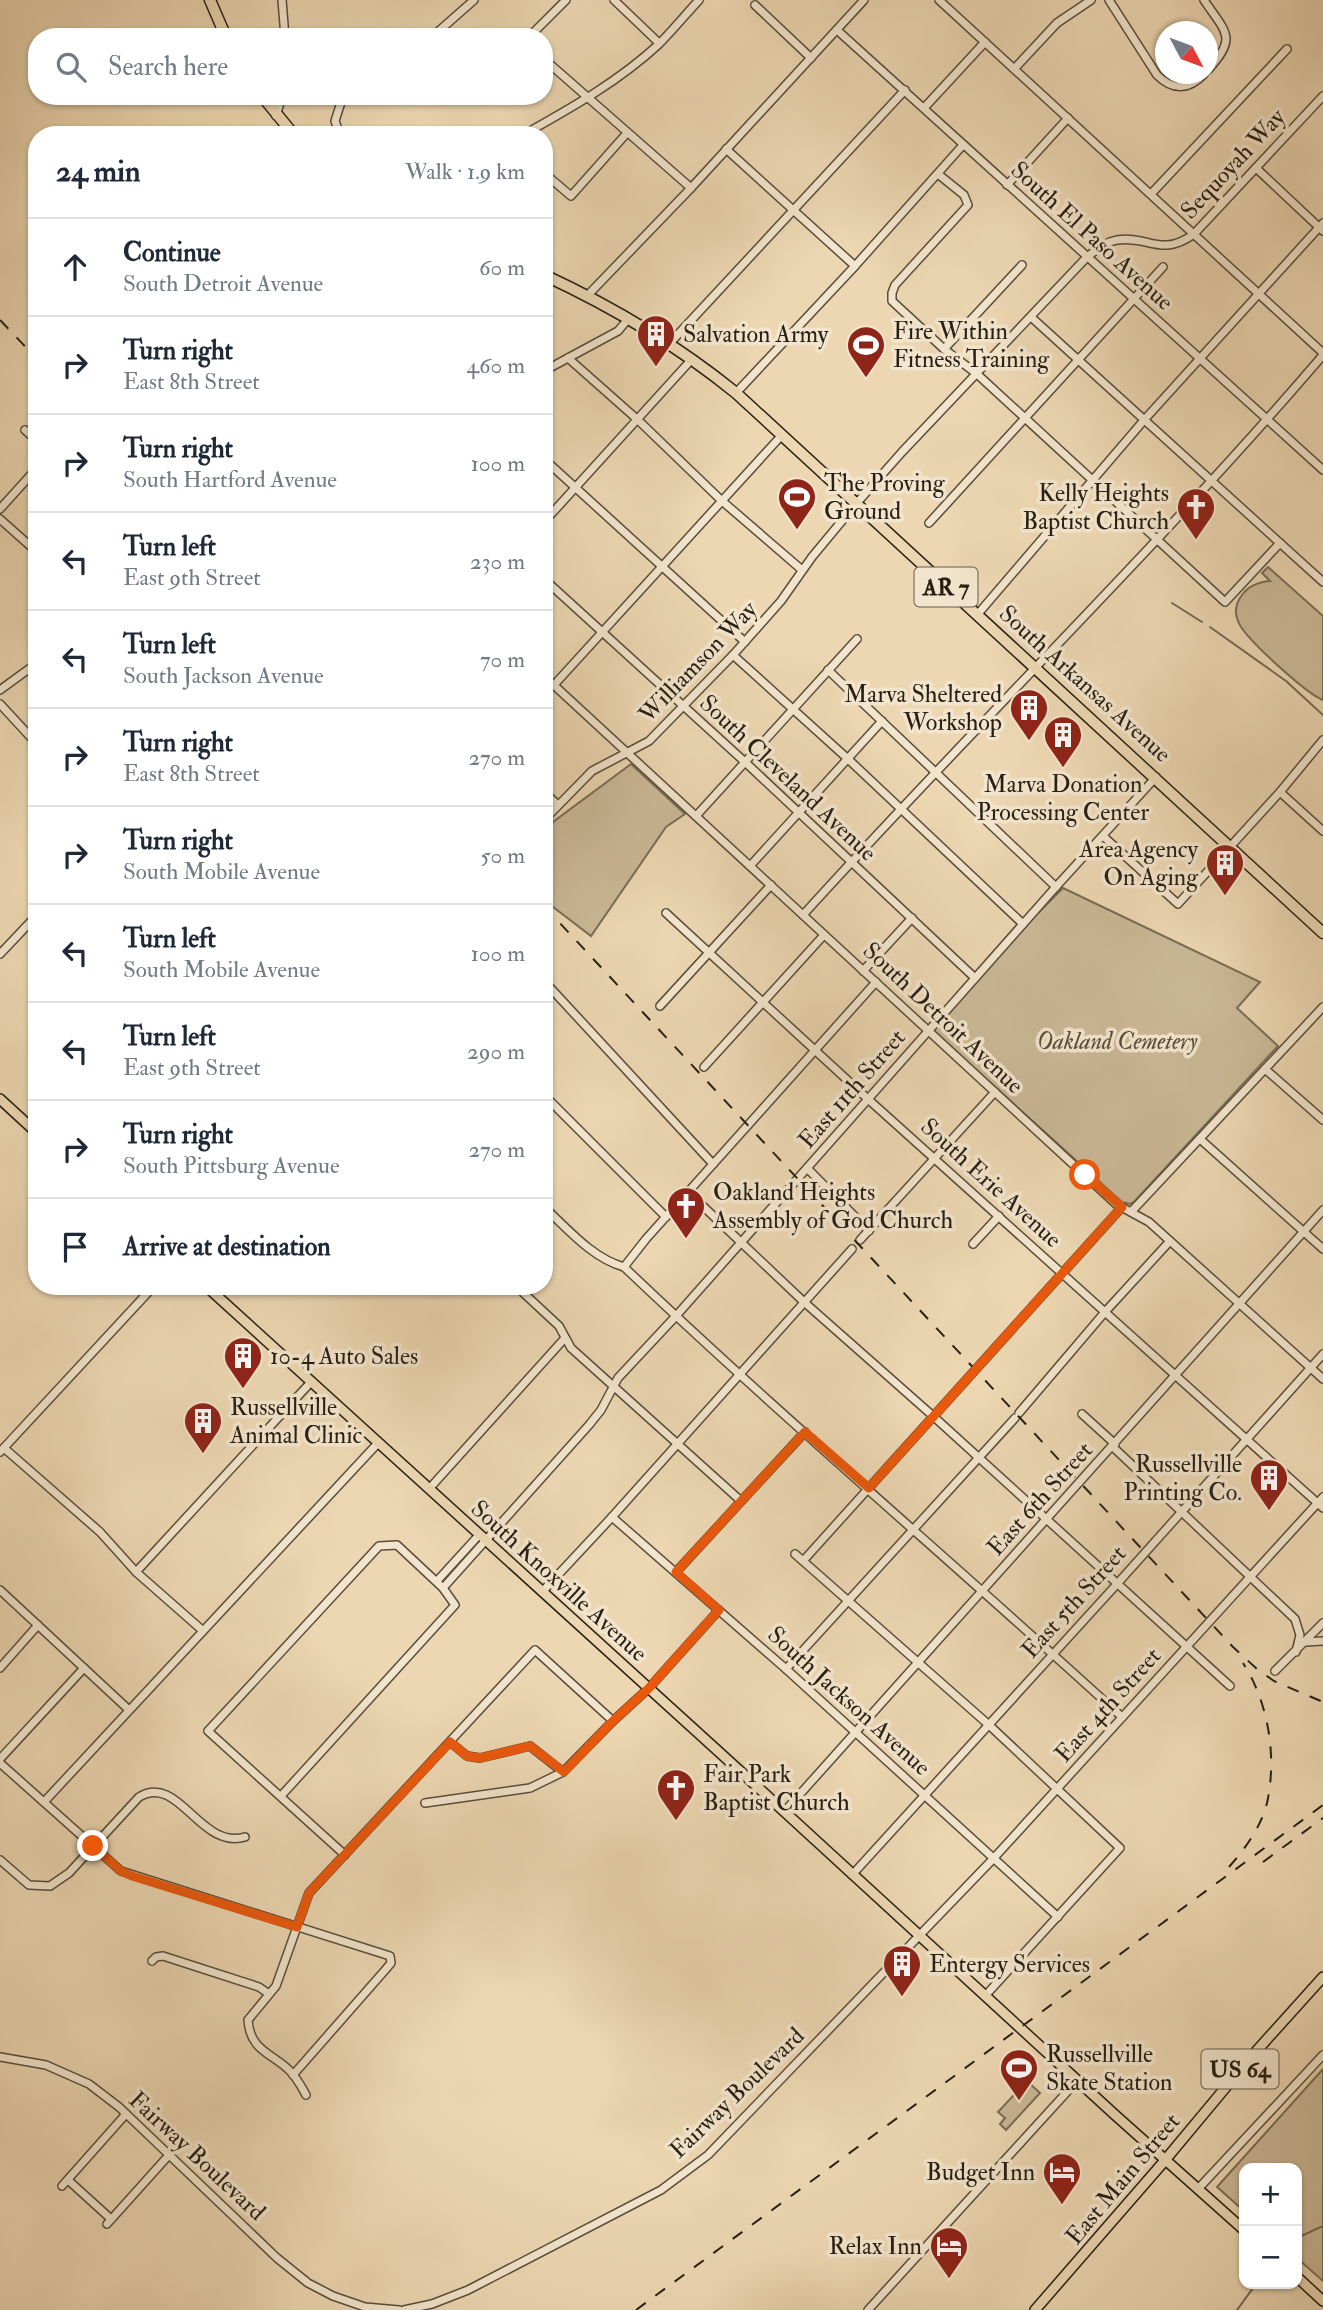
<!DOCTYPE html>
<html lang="en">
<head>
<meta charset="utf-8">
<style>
  body { margin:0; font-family:"IM FELL Double Pica",serif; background:#f6f6f7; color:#1f2937 }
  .controls { position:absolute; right:21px; bottom:21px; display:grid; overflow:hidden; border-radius:14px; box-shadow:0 2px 5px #0004 }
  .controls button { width:63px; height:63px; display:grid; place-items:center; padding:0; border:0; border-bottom:2px solid #e0e1e3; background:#fff; color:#1f2937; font:35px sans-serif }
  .compass { position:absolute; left:1155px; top:21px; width:63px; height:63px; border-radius:50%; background:#fff; box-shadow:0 2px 5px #0004; rotate:131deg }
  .stop { position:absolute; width:21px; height:21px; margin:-16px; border:5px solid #ea580c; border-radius:50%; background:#fff }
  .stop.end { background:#ea580c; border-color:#fff; box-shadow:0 2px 7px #0008 }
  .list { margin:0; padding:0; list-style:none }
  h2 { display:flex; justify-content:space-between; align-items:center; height:91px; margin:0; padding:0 28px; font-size:30px }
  h2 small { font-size:23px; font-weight:400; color:#747a83 }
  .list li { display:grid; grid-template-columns:46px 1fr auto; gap:21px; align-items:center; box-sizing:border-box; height:98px; padding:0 28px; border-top:2px solid #e0e1e3 }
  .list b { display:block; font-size:26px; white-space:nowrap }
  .list p { margin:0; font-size:23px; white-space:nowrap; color:#747a83 }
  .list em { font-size:23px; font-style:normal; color:#747a83 }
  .icon { flex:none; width:38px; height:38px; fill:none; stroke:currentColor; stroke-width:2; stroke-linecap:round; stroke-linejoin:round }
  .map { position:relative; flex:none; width:1323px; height:2310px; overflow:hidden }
  .search { position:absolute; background:#fff; box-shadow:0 2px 5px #0004; left:28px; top:28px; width:525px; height:77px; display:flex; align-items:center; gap:18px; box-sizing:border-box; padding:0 24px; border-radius:28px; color:#747a83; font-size:26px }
  .panel { position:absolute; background:#fff; box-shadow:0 2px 5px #0004; left:28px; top:126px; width:525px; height:1169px; border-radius:28px }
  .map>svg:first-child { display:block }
</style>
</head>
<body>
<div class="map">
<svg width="1323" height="2310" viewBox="0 0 1323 2310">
  <rect width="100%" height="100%" fill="#ecd7b2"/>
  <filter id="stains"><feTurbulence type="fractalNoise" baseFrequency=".00286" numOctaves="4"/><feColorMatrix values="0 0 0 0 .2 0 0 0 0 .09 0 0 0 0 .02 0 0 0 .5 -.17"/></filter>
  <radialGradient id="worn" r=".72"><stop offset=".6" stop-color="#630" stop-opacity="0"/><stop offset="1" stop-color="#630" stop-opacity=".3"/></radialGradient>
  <g fill="#cbb897" stroke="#796c56" stroke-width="2">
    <path d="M 1268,567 L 1323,616 L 1323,700 C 1307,694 1243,637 1238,621 C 1234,612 1236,603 1242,595 C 1249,585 1259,582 1270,581 L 1262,573 Z"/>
    <path d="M 631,764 L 685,814 L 666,827 L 591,936 L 544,900 L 544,844 L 553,822 Z"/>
    <path d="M 1063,888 L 1260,982 L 1237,1008 L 1278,1046 L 1134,1202 L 1130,1204 L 1122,1202 L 933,1031 L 984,967 Z"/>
    <path d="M 1323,2069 L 1323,2281 L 1297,2258 L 1297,2168 L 1244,2168 L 1244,2211 L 1217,2187 Z"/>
    <path d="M 1027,2081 L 1040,2093 L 1006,2130 L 1000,2124 L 1005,2118 L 998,2112 Z"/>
  </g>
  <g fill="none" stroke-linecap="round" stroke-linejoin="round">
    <g stroke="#756852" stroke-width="2">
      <path d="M 1172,603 L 1202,622"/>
      <path d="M 1210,627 L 1286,681 L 1323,715"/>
      <path d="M 1297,2238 L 1323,2226"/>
      <path d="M 1237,2310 L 1256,2284"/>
    </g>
    <defs>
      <g id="minor">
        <path d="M 282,0 L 285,37"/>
        <path d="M 614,0 L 659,43"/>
        <path d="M 939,0 L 1323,353"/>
        <path d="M 1109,0 L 1157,75 C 1173,91 1189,90 1204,74"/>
        <path d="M 1204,0 C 1226,33 1238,37 1208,70"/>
        <path d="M 755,5 L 811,58"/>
        <path d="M 837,30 L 1323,470"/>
        <path d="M 432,37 L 474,0"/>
        <path d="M 529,37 L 566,0"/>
        <path d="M 544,59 L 691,188"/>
        <path d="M 1015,68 L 1057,23 L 1091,0"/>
        <path d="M 924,108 L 985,42"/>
        <path d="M 276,116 L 282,96"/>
        <path d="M 340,135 L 335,121 L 343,96"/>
        <path d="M 523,135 C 571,108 618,82 659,44 C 673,30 686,14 699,0"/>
        <path d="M 726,149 L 855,266"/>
        <path d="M 1256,168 L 1323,231"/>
        <path d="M 544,173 L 571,196 L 627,133"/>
        <path d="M 938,174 L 964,195 L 968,205 L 895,285 L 892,293 L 892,301 L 944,349 L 977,374 L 1225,602 L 1280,543"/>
        <path d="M 1007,185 L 1068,118"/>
        <path d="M 1151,194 L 1287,49"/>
        <path d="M 588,295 L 691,188 L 864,0"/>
        <path d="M 1031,317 L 1323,582"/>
        <path d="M 670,343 L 905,90"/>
        <path d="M 944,349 L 1022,265"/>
        <path d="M 568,358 L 638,420 L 722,501 L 802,570"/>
        <path d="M 544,371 L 618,331 L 629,318"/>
        <path d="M 736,393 L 855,266 L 963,145"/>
        <path d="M 25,430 L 37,441"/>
        <path d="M 544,459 L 745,642"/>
        <path d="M 0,509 L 37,468"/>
        <path d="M 0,519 L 37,552"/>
        <path d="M 544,522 L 692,359"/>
        <path d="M 929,523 L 1163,267"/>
        <path d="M 544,579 L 745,762 L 975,978"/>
        <path d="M 977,615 L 1145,419 L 1323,223"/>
        <path d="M 733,655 L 848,759 L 1023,924"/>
        <path d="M 828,670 L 1056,887"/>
        <path d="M 544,676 L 1116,1204 L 1149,1222 L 1323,1379"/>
        <path d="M 554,685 L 782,435"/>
        <path d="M 0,690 L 37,663"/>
        <path d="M 0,704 L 37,744"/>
        <path d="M 544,792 L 558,805"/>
        <path d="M 1280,792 L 1323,831"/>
        <path d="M 696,816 L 857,639"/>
        <path d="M 544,820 L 592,771 L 649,741 L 733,655 L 781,601 L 812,557 L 856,504 L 902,452 L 1087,257 C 1096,250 1105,242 1117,240 C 1148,235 1161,258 1194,234 L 1323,96"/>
        <path d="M 1103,836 L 1178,904 L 1280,792 L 1323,740"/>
        <path d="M 750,866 L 882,721"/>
        <path d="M 666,913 L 869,1100 L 1323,1508"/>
        <path d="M 803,915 C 974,726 1157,549 1323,355"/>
        <path d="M 0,954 L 37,915"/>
        <path d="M 863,971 L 912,918"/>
        <path d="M 544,981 L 713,1164"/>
        <path d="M 660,1006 L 771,885"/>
        <path d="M 704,1067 L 824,935"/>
        <path d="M 1265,1069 L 1323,1120"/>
        <path d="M 544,1095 L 666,1217"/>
        <path d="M 1200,1139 L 1323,1249"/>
        <path d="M 807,1168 L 869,1231"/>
        <path d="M 688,1192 L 804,1302 L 933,1416 L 1230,1686"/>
        <path d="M 544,1207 C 568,1229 592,1258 624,1267 C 786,1421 957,1566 1122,1717"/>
        <path d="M 1131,1212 L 1323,1007"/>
        <path d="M 860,1240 L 995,1092"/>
        <path d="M 973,1244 L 999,1216"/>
        <path d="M 624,1267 L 646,1239 L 876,982"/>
        <path d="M 516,1286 L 559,1326 L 571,1348 L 741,1501"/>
        <path d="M 1019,1413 L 1105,1312 L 1170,1241"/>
        <path d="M 1082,1414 L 1115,1444"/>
        <path d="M 1113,1447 L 1295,1619 L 1300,1635 L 1296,1652"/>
        <path d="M 4,1448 L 100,1532 L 136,1572 L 202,1630"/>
        <path d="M 0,1452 L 154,1286"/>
        <path d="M 429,1489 L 565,1338"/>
        <path d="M 612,1517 L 786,1669 L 1058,1917"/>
        <path d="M 795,1554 L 989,1725 L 1120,1848 L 985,1996"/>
        <path d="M 803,1561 L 1122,1207"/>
        <path d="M 136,1572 L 311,1382"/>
        <path d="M 676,1572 L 805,1432"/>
        <path d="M 437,1581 L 479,1535"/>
        <path d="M 443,1588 L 589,1425 L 601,1410 L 618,1378 L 676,1316 L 1054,889 L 1156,777"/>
        <path d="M 0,1590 L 128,1709"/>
        <path d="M 542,1592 L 612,1517 L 852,1249"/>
        <path d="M 1306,1642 L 1323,1641"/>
        <path d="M 0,1668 L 38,1625"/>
        <path d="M 786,1669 L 1015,1418"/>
        <path d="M 1275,1671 L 1323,1623"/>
        <path d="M 450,1742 L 467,1756 L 480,1758 L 530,1746 L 563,1772"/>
        <path d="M 0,1759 L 84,1668"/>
        <path d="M 0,1763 L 121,1871 L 390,1956 L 391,1963 L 386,1969 L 293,2075"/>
        <path d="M 281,1796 L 455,1605 L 443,1588 L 397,1545 L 379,1546 L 208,1731 L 345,1855"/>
        <path d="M 44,1802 L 378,1443"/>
        <path d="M 425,1803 L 530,1788 L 563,1772 L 613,1721 L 649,1688 L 719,1610"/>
        <path d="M 784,1812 L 1323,1210"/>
        <path d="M 0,1860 L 29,1885 L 50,1886 L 69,1873 L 139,1797 C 179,1773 200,1850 245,1837"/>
        <path d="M 852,1875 L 1117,1584 L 1323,1354"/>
        <path d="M 152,1961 L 156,1957 L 163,1956 L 259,1987 L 269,1994"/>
        <path d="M 0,2057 L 46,2065 L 89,2084 L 119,2107 L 277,2258 L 308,2283 L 333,2296 L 365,2307 L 399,2310"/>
        <path d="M 306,2095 C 301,2086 297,2078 290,2071 C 272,2053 250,2051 248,2020 L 276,1986 L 309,1893 L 535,1650 L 613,1721"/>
        <path d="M 68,2180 L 111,2219"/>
        <path d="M 62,2186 L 126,2114"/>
        <path d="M 1198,2189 L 1323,2055"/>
        <path d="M 107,2224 L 169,2155"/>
        <path d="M 404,2310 L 432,2304 L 468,2290 L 661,2190 L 708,2155 L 993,1859 L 1323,1497"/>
        <path d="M 868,2310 L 1077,2081"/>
      </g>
      <g id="major">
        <path d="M 0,1099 L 37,1133"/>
        <path d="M 206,1286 L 751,1781 L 1114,2114 L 1244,2230"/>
        <path d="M 1297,2277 L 1323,2301"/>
        <path d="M 1035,2310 L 1161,2165 L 1251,2057 L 1323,1977"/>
      </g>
      <g id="highway">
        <path d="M 210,0 L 226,37"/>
        <path d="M 262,96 L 294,135"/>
        <path d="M 544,275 C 613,307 677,345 736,393 L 1323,933"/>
      </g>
    </defs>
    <use href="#minor" stroke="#584d3c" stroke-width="10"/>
    <use href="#major" stroke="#271f14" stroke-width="12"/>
    <use href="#highway" stroke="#271f14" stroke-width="13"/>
    <use href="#minor" stroke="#f3e5cd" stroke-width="7"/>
    <use href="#major" stroke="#ecd7b2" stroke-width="9"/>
    <use href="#highway" stroke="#ecd7b2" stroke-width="10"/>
    <g stroke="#271f14" stroke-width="2" stroke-dasharray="12 12" stroke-linecap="butt">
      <path d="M 0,320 L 37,359"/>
      <path d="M 544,906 L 1233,1647 L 1257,1669 L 1274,1681 L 1323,1702"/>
      <path d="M 1263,1862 L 1323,1818"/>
      <path d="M 1229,1867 C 1245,1849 1261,1827 1267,1803 C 1277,1758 1269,1703 1243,1663"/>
      <path d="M 636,2310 L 1323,1805"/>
    </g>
  </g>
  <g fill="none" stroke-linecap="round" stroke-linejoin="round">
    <path stroke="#ea580c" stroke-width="9" d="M 93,1846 L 121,1871 L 132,1876 L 297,1927 L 309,1893 L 450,1742 L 467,1756 L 480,1758 L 530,1746 L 564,1772 L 613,1721 L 649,1688 L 719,1610 L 676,1572 L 805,1432 L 869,1488 L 1122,1207 L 1085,1175"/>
  </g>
  <defs>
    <symbol id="building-pin" viewBox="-11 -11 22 30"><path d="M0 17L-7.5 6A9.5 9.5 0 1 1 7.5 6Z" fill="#8f2418" stroke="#f3e5cd"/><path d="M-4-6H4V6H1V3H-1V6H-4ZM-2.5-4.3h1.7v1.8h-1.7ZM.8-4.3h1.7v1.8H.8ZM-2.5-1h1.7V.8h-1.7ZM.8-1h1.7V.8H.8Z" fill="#fff"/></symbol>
    <symbol id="stadium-pin" viewBox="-11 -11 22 30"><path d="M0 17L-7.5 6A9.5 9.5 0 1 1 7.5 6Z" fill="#8f2418" stroke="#f3e5cd"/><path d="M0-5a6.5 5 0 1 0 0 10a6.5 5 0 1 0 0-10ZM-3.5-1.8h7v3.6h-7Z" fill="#fff"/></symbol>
    <symbol id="church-pin" viewBox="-11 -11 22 30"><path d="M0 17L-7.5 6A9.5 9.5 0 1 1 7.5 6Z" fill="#8f2418" stroke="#f3e5cd"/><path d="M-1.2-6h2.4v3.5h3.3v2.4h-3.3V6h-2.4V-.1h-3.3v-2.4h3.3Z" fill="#fff"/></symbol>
    <symbol id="hotel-pin" viewBox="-11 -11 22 30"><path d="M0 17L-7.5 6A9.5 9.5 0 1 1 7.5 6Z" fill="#8f2418" stroke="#f3e5cd"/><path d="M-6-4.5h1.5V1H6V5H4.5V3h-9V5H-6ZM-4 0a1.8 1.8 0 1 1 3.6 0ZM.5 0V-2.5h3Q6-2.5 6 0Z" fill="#fff"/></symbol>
  </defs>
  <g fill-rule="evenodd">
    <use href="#building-pin" x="634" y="312" width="44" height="60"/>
    <use href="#stadium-pin" x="844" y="323" width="44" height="60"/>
    <use href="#stadium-pin" x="775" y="475" width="44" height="60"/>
    <use href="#church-pin" x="1174" y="485" width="44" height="60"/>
    <use href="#building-pin" x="1007" y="686" width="44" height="60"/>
    <use href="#building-pin" x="1041" y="713" width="44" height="60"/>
    <use href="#building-pin" x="1203" y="841" width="44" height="60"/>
    <use href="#church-pin" x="664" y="1184" width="44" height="60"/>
    <use href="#building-pin" x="221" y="1334" width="44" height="60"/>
    <use href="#building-pin" x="181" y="1399" width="44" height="60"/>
    <use href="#building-pin" x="1247" y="1456" width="44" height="60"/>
    <use href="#church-pin" x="654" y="1766" width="44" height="60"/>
    <use href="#building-pin" x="880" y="1942" width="44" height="60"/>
    <use href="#stadium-pin" x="997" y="2046" width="44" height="60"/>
    <use href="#hotel-pin" x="1040" y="2150" width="44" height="60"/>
    <use href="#hotel-pin" x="927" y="2224" width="44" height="60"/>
  </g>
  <g text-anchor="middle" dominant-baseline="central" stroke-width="7" stroke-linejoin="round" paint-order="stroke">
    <g fill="#f3e5cd" stroke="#645a4c" stroke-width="2">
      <rect x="914.5" y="567.5" width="63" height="39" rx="5"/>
      <rect x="1201.5" y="2049.5" width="77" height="39" rx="5"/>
    </g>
    <g font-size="23" font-weight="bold" fill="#271f14">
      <text x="946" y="587">AR 7</text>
      <text x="1240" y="2069">US 64</text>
    </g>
    <g font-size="24" fill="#271f14" stroke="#f3e5cd">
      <text transform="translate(1233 164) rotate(-47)">Sequoyah Way</text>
      <text transform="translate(1092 236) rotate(42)">South El Paso Avenue</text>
      <text transform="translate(698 662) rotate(-46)">Williamson Way</text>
      <text transform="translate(1085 684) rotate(42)">South Arkansas Avenue</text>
      <text transform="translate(788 778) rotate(43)">South Cleveland Avenue</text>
      <text transform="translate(943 1018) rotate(43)">South Detroit Avenue</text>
      <text transform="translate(852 1089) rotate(-49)">East 11th Street</text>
      <text transform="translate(991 1183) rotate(42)">South Erie Avenue</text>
      <text transform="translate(1040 1499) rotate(-48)">East 6th Street</text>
      <text transform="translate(559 1581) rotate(42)">South Knoxville Avenue</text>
      <text transform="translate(1074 1602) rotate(-48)">East 5th Street</text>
      <text transform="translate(849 1701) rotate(42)">South Jackson Avenue</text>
      <text transform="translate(1108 1705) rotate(-48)">East 4th Street</text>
      <text transform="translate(737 2093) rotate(-44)">Fairway Boulevard</text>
      <text transform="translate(197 2156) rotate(43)">Fairway Boulevard</text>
      <text transform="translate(1123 2179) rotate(-50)">East Main Street</text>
    </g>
    <g font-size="24" fill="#271f14" stroke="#f3e5cd" text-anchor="start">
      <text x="893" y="331">Fire Within<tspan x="893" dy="28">Fitness Training</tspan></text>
      <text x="683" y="334">Salvation Army</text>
      <text x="824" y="483">The Proving<tspan x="824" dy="28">Ground</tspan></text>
      <text x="1169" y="493" text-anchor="end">Kelly Heights<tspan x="1169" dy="28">Baptist Church</tspan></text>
      <text x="1002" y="694" text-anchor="end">Marva Sheltered<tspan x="1002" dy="28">Workshop</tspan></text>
      <text x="1063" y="784" text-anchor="middle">Marva Donation<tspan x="1063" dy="28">Processing Center</tspan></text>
      <text x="1198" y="849" text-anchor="end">Area Agency<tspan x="1198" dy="28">On Aging</tspan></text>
      <text x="713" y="1192">Oakland Heights<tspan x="713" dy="28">Assembly of God Church</tspan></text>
      <text x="270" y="1356">10-4 Auto Sales</text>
      <text x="230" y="1407">Russellville<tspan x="230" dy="28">Animal Clinic</tspan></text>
      <text x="1242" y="1464" text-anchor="end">Russellville<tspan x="1242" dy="28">Printing Co.</tspan></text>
      <text x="703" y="1774">Fair Park<tspan x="703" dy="28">Baptist Church</tspan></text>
      <text x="929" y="1964">Entergy Services</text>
      <text x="1046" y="2054">Russellville<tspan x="1046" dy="28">Skate Station</tspan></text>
      <text x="1035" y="2172" text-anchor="end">Budget Inn</text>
      <text x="922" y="2246" text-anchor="end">Relax Inn</text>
    </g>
    <g font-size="24" font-style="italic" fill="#584d3b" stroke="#f3e5cd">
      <text x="1117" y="1041">Oakland Cemetery</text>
    </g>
  </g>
  <rect width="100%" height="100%" filter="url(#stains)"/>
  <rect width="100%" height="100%" fill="url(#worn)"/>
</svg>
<div class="controls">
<button>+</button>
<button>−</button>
</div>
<svg class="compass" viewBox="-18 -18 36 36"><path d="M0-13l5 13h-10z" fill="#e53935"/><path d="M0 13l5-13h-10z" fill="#747a83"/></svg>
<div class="stop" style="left:1085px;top:1175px"></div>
<div class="stop end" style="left:93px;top:1846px"></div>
<div class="search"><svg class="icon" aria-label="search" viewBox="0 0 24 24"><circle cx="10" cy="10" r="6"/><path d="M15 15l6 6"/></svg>Search here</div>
<section class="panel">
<h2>24 min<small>Walk · 1.9 km</small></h2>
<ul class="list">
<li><svg class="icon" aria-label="ahead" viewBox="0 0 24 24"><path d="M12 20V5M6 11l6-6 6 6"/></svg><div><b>Continue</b><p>South Detroit Avenue</p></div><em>60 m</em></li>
<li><svg class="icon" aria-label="right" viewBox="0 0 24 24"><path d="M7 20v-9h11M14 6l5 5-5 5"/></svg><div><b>Turn right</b><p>East 8th Street</p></div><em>460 m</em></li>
<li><svg class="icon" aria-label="right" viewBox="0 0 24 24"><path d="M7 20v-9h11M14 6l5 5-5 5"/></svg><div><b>Turn right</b><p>South Hartford Avenue</p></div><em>100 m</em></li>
<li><svg class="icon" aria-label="left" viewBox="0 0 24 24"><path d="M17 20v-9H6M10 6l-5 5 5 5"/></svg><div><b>Turn left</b><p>East 9th Street</p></div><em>230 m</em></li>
<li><svg class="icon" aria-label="left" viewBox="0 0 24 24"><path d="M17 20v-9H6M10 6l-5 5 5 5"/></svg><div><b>Turn left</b><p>South Jackson Avenue</p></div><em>70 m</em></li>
<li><svg class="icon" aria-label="right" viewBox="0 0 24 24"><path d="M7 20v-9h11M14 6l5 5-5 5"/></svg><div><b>Turn right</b><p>East 8th Street</p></div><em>270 m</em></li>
<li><svg class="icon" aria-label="right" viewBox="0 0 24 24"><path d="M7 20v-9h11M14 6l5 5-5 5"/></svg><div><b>Turn right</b><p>South Mobile Avenue</p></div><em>50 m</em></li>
<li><svg class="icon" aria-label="left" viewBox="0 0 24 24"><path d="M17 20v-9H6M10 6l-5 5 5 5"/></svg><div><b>Turn left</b><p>South Mobile Avenue</p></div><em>100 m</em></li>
<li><svg class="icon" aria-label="left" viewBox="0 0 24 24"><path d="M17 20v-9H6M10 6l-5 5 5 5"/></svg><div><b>Turn left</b><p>East 9th Street</p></div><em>290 m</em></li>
<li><svg class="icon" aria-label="right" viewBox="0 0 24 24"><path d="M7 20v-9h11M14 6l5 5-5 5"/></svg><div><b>Turn right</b><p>South Pittsburg Avenue</p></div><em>270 m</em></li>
<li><svg class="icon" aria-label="arrive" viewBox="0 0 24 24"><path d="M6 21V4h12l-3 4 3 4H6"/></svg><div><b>Arrive at destination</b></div></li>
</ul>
</section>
</div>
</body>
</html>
